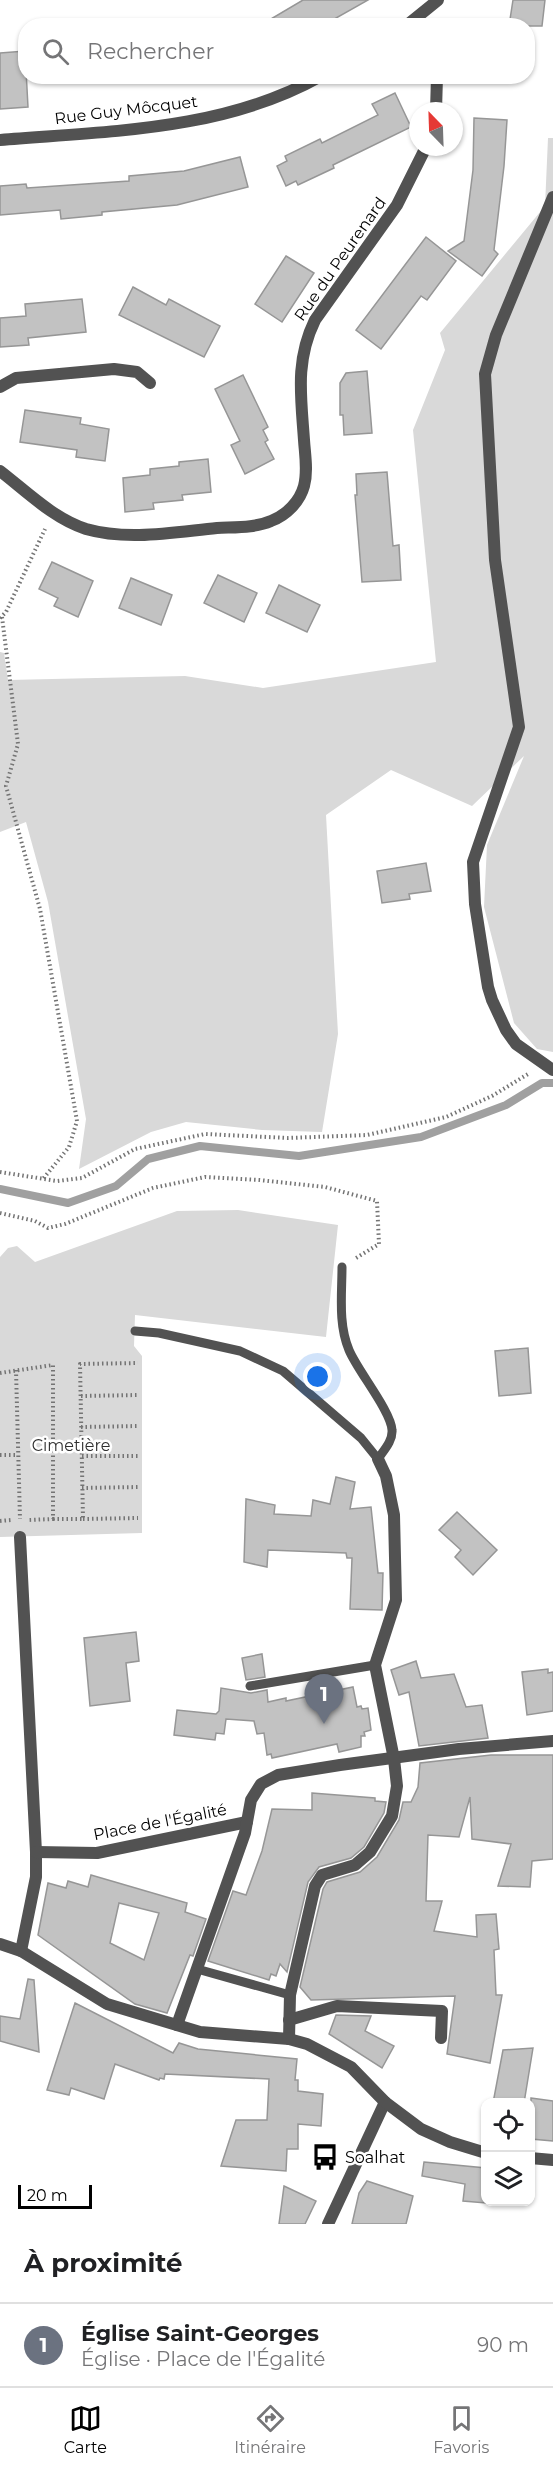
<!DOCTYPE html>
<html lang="fr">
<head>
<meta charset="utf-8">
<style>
  body { margin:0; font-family:Montserrat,sans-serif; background:#f2f2f2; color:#202124 }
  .controls { position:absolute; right:18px; bottom:18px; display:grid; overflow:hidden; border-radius:12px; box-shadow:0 2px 4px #0004 }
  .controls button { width:54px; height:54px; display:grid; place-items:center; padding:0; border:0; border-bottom:2px solid #e0e0e0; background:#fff; color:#202124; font:30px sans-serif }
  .compass { position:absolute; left:409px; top:102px; width:54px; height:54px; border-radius:50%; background:#fff; box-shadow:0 2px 4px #0004; rotate:337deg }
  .scale { position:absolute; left:18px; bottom:15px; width:74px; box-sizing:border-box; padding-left:6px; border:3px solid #000; border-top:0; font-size:16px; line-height:21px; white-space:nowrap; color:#000; -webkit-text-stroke:4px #fff; paint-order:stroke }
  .you { position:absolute; left:318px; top:1377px; width:21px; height:21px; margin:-15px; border:4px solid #fff; border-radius:50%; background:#1a73e8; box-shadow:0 0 0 9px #1a73e833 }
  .badge { display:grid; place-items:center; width:39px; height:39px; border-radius:50%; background:#000; color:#fff; font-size:20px; font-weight:700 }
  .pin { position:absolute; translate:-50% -50px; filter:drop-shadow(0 2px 3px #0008) }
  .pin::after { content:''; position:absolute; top:32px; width:21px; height:18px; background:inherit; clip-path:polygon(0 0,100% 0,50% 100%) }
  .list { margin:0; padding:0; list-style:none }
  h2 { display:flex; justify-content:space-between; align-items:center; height:78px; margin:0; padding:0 24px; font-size:26px }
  h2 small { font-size:20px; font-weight:400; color:#757577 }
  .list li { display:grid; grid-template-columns:39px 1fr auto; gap:18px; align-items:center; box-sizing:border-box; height:84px; padding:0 24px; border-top:2px solid #e0e0e0 }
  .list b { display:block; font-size:22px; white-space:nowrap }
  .list p { margin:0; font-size:20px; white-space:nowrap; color:#757577 }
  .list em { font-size:20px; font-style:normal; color:#757577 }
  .icon { flex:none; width:33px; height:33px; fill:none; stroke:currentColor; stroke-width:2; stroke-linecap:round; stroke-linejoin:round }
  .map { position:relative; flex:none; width:553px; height:2224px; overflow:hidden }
  .search { position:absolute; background:#fff; box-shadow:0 2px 4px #0004; left:18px; right:18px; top:18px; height:66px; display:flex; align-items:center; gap:15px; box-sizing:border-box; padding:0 21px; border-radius:24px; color:#757577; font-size:22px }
  .sheet { height:162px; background:#fff }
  nav { display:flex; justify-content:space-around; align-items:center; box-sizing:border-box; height:84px; border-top:2px solid #e0e0e0; background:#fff; font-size:16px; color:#757577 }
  nav a { display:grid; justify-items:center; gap:3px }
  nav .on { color:#000 }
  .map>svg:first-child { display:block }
</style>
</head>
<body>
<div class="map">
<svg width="553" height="2224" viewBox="0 0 553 2224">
  <rect width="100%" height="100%" fill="#fff"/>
  <g fill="#d9d9d9">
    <path d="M 548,138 L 553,138 L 553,1052 L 537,1049 L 514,1023 L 484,907 L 487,845 L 524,756 L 472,806 L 391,770 L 326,815 L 338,1034 L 322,1132 L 262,1130 L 186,1122 L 151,1132 L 79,1169 L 86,1119 L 48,902 L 26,822 L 0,832 L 0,652 L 4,653 L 8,680 L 185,676 L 263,688 L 436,662 L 413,430 L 445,350 L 440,333 L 545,206 Z"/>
    <path d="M 238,1210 L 338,1225 L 326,1337 L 135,1315 L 134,1346 L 142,1356 L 142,1533 L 0,1537 L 0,1257 L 8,1248 L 17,1246 L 35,1262 L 177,1211 Z"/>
  </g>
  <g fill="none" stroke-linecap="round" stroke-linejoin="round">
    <path stroke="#a0a0a0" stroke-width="8" d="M 0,1189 L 68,1203 L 116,1186 L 148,1159 L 200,1146 L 299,1156 L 421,1137 L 506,1105 L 542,1083 L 553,1083"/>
  </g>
  <g fill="#c2c2c2" stroke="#969696" stroke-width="1.5" fill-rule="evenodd">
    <path d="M 303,0 L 368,0 L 322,26 L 259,26 Z"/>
    <path d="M 513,0 L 545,0 L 542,26 L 509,26 Z"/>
    <path d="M 25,51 L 28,107 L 0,109 L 0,53 Z"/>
    <path d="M 395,93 L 411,127 L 333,165 L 334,168 L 298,185 L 296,181 L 286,186 L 277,166 L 287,161 L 285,156 L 320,139 L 322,143 L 378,115 L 372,104 Z"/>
    <path d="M 474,118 L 507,120 L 504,166 L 494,250 L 498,254 L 482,276 L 448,251 L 464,241 L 473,170 Z"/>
    <path d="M 240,157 L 248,187 L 177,205 L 102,212 L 102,215 L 61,219 L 60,210 L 0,215 L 0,186 L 26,184 L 27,188 L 129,181 L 129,176 L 184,171 Z"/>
    <path d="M 426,237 L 456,261 L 427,300 L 421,296 L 381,349 L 356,330 Z"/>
    <path d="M 286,256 L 314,273 L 282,322 L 255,304 Z"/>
    <path d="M 133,287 L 166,305 L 169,299 L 220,326 L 204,357 L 119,315 Z"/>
    <path d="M 82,299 L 86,332 L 28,338 L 29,345 L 0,347 L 0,318 L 26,316 L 25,304 Z"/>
    <path d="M 367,371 L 372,433 L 344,435 L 343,415 L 340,415 L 340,383 L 346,373 Z"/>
    <path d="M 243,375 L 268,427 L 263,430 L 268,440 L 265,442 L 274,459 L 245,474 L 231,445 L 240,441 L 215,389 Z"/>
    <path d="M 25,410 L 81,418 L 80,424 L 109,429 L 105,461 L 76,457 L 77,450 L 20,442 Z"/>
    <path d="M 208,459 L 211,492 L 182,495 L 183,500 L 153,503 L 154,509 L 125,512 L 123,478 L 150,475 L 150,469 L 179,466 L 179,462 Z"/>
    <path d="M 387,472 L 393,546 L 399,545 L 401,580 L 362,582 L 355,495 L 357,495 L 356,474 Z"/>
    <path d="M 52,562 L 93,581 L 78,617 L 54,606 L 58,598 L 39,589 Z"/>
    <path d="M 218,575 L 257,593 L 244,622 L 204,603 Z"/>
    <path d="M 131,578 L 172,595 L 161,625 L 119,608 Z"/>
    <path d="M 279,585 L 320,605 L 307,632 L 266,613 Z"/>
    <path d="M 426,863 L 431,891 L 409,894 L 410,899 L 382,903 L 377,871 Z"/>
    <path d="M 528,1348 L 531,1393 L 499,1396 L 495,1351 Z"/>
    <path d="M 336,1477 L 355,1482 L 350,1509 L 371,1507 L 378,1573 L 383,1573 L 382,1610 L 350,1609 L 352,1558 L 347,1558 L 346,1553 L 268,1550 L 267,1567 L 244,1562 L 246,1499 L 275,1505 L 274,1514 L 311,1516 L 313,1500 L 330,1504 Z"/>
    <path d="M 457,1512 L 497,1550 L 473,1575 L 455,1557 L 461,1550 L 439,1530 Z"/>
    <path d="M 136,1632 L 139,1661 L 126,1663 L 130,1701 L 90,1706 L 84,1638 Z"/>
    <path d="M 262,1654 L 265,1677 L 246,1680 L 242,1658 Z"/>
    <path d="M 416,1661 L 421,1678 L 454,1674 L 466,1707 L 482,1705 L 488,1738 L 419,1746 L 409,1692 L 399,1695 L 391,1670 Z"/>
    <path d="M 548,1669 L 548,1673 L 553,1672 L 553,1711 L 527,1715 L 522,1672 Z"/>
    <path d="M 353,1687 L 357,1707 L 361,1706 L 362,1709 L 368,1708 L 371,1730 L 364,1732 L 365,1736 L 361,1736 L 361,1747 L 339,1752 L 337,1744 L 272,1758 L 271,1754 L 267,1755 L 264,1733 L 257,1734 L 254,1721 L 226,1719 L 224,1734 L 216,1733 L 215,1740 L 174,1735 L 177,1710 L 216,1714 L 219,1711 L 221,1688 L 251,1693 L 267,1690 L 268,1702 L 286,1698 L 286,1701 Z"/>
    <path d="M 491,1755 L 553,1755 L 553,1859 L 532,1861 L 530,1887 L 498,1886 L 511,1844 L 472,1839 L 470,1797 L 459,1837 L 428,1835 L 426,1901 L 442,1901 L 434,1931 L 477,1937 L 476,1915 L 496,1914 L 499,1949 L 494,1950 L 496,1995 L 502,1995 L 490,2063 L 447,2054 L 455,1996 L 311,2000 L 300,1987 L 323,1889 L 327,1882 L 360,1872 L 377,1857 L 399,1820 L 403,1802 L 411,1802 L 418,1787 L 420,1763 Z"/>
    <path d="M 312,1793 L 375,1798 L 375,1801 L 386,1802 L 384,1813 L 364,1847 L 351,1858 L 319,1867 L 308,1882 L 287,1972 L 280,1964 L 276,1976 L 271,1974 L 269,1980 L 208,1961 L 233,1891 L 246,1895 L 262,1851 L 272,1809 L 312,1810 Z"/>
    <path d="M 91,1875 L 187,1903 L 185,1912 L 206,1919 L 193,1956 L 190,1955 L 167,2013 L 135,2004 L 38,1935 L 48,1883 L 66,1888 L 68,1881 L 88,1887 ZM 119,1903 L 159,1913 L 144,1960 L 110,1943 Z"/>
    <path d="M 28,1979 L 34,1980 L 39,2052 L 0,2041 L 0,2016 L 20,2019 Z"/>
    <path d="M 75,2003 L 173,2053 L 179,2043 L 198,2049 L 297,2059 L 295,2080 L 298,2080 L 298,2091 L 323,2094 L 321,2126 L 298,2124 L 298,2149 L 287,2149 L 286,2171 L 221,2166 L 236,2120 L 267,2120 L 269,2079 L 165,2074 L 164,2079 L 160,2078 L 159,2080 L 115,2064 L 104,2099 L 71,2088 L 69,2095 L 47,2090 Z"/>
    <path d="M 336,2015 L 371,2016 L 365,2031 L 394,2046 L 382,2068 L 329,2034 Z"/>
    <path d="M 533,2048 L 524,2103 L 493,2103 L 503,2050 Z"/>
    <path d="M 531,2098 L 553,2101 L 553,2141 L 531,2139 Z"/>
    <path d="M 424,2162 L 486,2168 L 486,2203 L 463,2201 L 465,2184 L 422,2176 Z"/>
    <path d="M 367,2181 L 413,2196 L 406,2224 L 352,2224 L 359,2193 Z"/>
    <path d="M 284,2186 L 316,2201 L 305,2224 L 279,2224 Z"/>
  </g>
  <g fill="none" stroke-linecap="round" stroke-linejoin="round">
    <g stroke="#747474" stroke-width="4" stroke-dasharray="1.5 3" stroke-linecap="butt">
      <path d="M 2,617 L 18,744 L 6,786 L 40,909 L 77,1121 L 69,1147 L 43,1179"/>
      <path d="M 0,618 L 6,612 L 45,529"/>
      <path d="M 0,1172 L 57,1181 L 82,1178 L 135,1149 L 205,1134 L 288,1138 L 367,1135 L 446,1117 L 492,1096 L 528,1074"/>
      <path d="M 0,1213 L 35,1221 L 48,1228 L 65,1224 L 153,1188 L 205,1177 L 259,1180 L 325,1187 L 377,1201 L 379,1244 L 356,1258"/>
      <path d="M 16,1370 L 20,1519"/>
      <path d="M 0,1373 L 53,1365 L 53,1519 L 28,1520"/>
      <path d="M 81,1396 L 139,1395"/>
      <path d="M 81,1427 L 139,1426"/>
      <path d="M 0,1455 L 18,1455"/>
      <path d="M 82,1456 L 139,1456"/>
      <path d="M 82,1488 L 139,1487"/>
      <path d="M 53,1519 L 83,1519 L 80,1364 L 138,1363"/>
      <path d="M 83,1519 L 138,1518"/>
      <path d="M 0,1521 L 11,1520"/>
    </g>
    <g stroke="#525252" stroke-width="9">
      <path d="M 135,1331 L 159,1333 L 240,1351 L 283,1371 L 361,1438 L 378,1459 C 383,1451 393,1441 392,1430 C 391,1411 357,1370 349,1350 C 338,1324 342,1294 342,1267"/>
      <path d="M 250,1686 L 375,1665"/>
      <path d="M 197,1969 L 290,1995"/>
    </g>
    <g stroke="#525252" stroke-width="12">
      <path d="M 406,26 L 438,0"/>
      <path d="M 436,111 L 437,76"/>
      <path d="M 0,140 C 109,131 223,131 321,76"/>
      <path d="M 553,197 L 496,335 L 485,374 L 495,560 L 519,727 L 473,862 L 475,904 L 488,987 L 492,1000 L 506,1030 L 516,1044 L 553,1070"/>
      <path d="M 0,387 L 16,378 L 114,369 L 137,372 L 150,383"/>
      <path d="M 0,471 C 26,491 54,519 86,529 C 128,541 175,532 217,528 C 235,527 255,528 271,521 C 287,515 300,501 304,486 C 308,471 305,455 304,440 C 301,396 295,361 315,320 L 397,205 L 426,147"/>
      <path d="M 20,1537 L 36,1852 L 36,1877 L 21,1951"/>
      <path d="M 36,1852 L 97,1853 L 247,1822"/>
      <path d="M 289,2020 L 337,2006 L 442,2011 L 441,2038"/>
      <path d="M 177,2025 L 245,1833 L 251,1800 L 261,1784 L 278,1775 L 340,1765 L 459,1749 L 553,1741"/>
      <path d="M 289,2039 L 290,1995 L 315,1886 L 322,1875 L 355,1865 L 370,1852 L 392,1816 L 397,1786 L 394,1759 L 375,1665 L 396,1600 L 394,1515 L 386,1476 L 378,1459"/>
      <path d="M 328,2224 L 385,2102"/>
    </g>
    <g stroke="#525252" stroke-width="12">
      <path d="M 0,1944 L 21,1951 L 107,2004 L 200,2032 L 289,2039 L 307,2044 L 351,2067 L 385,2102 L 421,2129 L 450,2142 L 486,2153"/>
      <path d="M 530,2158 L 553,2160"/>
    </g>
  </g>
  <defs>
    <symbol id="bus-bare" viewBox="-9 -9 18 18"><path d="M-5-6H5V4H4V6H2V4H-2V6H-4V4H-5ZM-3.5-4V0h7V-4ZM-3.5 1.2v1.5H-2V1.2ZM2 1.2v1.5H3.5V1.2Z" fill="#000" stroke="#fff" stroke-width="2.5" paint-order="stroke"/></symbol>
  </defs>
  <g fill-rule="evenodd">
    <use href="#bus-bare" x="306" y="2138" width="38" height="38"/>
  </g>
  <g text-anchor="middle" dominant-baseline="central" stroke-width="5" stroke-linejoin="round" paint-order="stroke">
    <g font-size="16" fill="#000" stroke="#fff">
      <text transform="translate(126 110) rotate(-7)">Rue Guy Môcquet</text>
      <text transform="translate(340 259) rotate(-55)">Rue du Peurenard</text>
      <text transform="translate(160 1822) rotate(-11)">Place de l'Égalité</text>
    </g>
    <g font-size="16" fill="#303030" stroke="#fff">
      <text x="71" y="1445">Cimetière</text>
    </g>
    <g font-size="16" fill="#000" stroke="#fff" text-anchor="start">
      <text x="345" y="2157">Soalhat</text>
    </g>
  </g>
</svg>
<div class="controls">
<button><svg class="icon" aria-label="locate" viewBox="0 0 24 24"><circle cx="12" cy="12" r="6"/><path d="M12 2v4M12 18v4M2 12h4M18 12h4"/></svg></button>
<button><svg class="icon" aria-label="layers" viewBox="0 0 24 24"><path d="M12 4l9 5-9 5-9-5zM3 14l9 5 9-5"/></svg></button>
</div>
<svg class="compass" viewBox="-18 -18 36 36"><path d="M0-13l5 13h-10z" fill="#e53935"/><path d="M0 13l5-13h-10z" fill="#757577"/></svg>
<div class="scale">20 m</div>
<div class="you"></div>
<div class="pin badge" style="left:324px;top:1724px;background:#6b7280">1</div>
<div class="search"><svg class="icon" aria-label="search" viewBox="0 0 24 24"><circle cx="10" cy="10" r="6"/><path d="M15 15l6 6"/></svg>Rechercher</div>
</div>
<section class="sheet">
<h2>À proximité<small></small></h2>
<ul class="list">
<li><span class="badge" style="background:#6b7280">1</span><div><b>Église Saint-Georges</b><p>Église · Place de l'Égalité</p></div><em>90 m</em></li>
</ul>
</section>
<nav>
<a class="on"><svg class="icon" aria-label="map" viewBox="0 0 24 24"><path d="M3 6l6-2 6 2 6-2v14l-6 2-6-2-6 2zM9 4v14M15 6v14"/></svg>Carte</a>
<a><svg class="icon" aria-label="directions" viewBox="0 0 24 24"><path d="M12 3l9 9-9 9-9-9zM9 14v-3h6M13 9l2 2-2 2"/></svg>Itinéraire</a>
<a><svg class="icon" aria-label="saved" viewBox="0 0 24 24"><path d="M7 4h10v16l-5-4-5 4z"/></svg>Favoris</a>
</nav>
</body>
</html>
